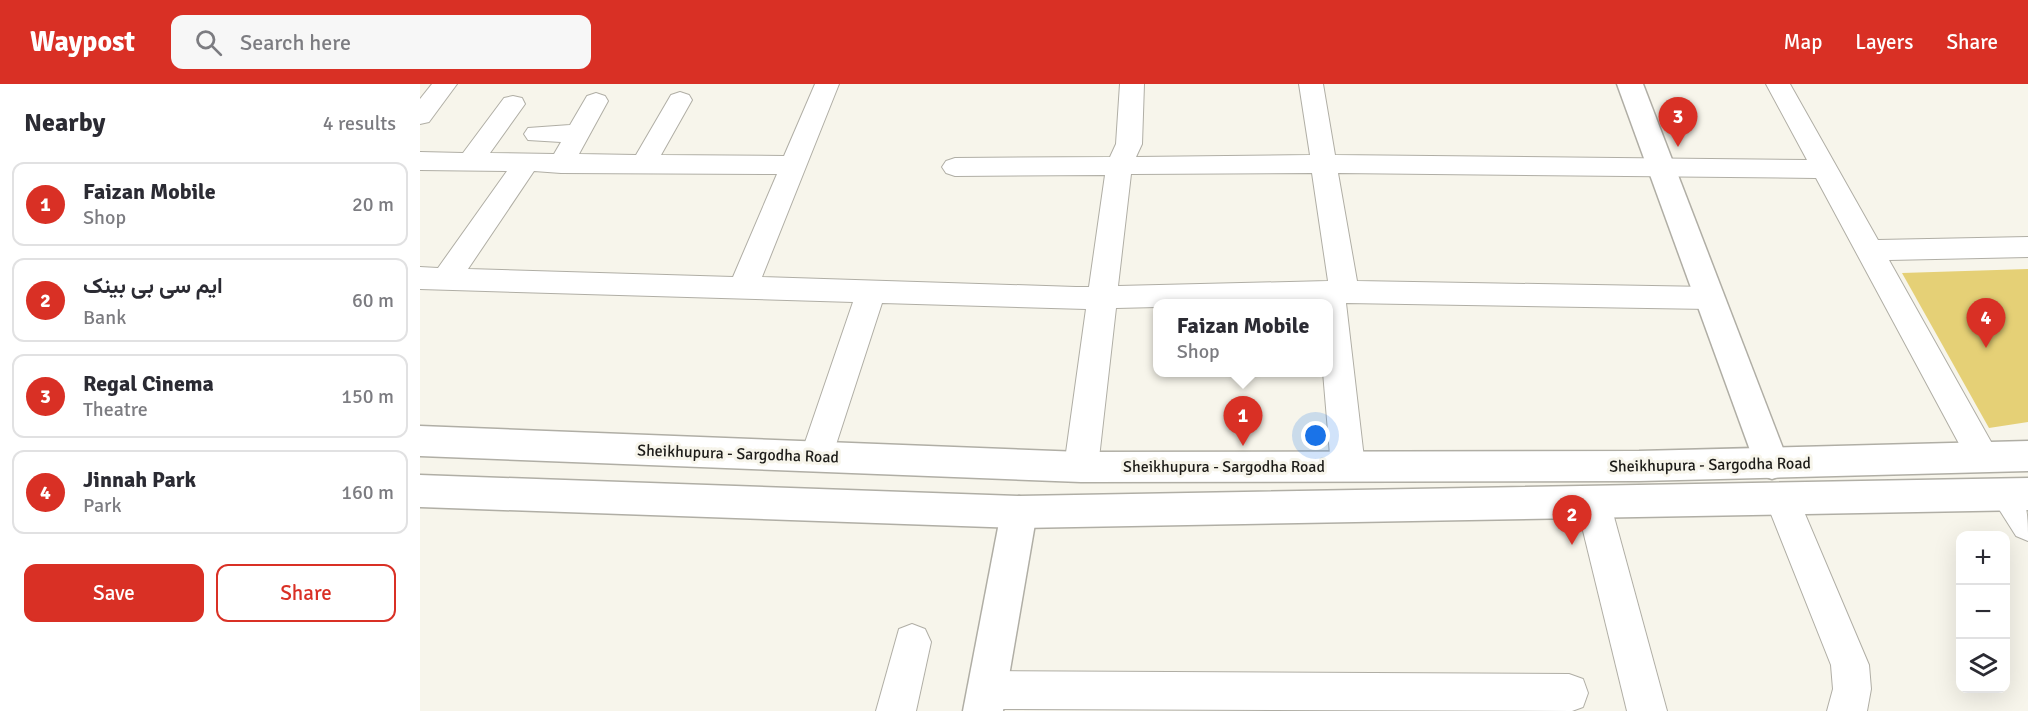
<!DOCTYPE html>
<html lang="en">
<head>
<meta charset="utf-8">
<style>
  body { margin:0; font-family:Signika,Vazirmatn,sans-serif; background:#f7f7f7; color:#2b2b33 }
  .controls { position:absolute; right:18px; bottom:18px; display:grid; overflow:hidden; border-radius:12px; box-shadow:0 6px 24px #0002 }
  .controls button { width:54px; height:54px; display:grid; place-items:center; padding:0; border:0; border-bottom:2px solid #e1e1e2; background:#fff; color:#2b2b33; font:30px sans-serif }
  .you { position:absolute; left:896px; top:352px; width:21px; height:21px; margin:-15px; border:4px solid #fff; border-radius:50%; background:#1a73e8; box-shadow:0 0 0 9px #1a73e833 }
  .badge { display:grid; place-items:center; width:39px; height:39px; border-radius:50%; background:#d93025; color:#fff; font-size:20px; font-weight:700 }
  .pin { position:absolute; translate:-50% -50px; filter:drop-shadow(0 2px 3px #0008) }
  .pin::after { content:''; position:absolute; top:32px; width:21px; height:18px; background:inherit; clip-path:polygon(0 0,100% 0,50% 100%) }
  .popup { position:absolute; left:733px; top:215px; width:180px; height:78px; box-sizing:border-box; display:grid; place-content:center; border-radius:12px; background:#fff; filter:drop-shadow(0 2px 4px #0005); font-size:20px; white-space:nowrap; color:#7c7c81 }
  .popup b { font-size:22px; color:#2b2b33 }
  .popup::after { content:''; position:absolute; left:50%; top:100%; margin-left:-12px; border:12px solid transparent; border-top-color:#fff }
  .list { margin:0; padding:0; list-style:none }
  h2 { display:flex; justify-content:space-between; align-items:center; height:78px; margin:0; padding:0 24px; font-size:26px }
  h2 small { font-size:20px; font-weight:400; color:#7c7c81 }
  .list li { display:grid; grid-template-columns:39px 1fr auto; gap:18px; align-items:center; box-sizing:border-box; height:84px; margin:0 12px 12px; padding:0 12px; border:2px solid #e1e1e2; border-radius:12px }
  .list b { display:block; font-size:22px; white-space:nowrap }
  .list p { margin:0; font-size:20px; white-space:nowrap; color:#7c7c81 }
  .list em { font-size:20px; font-style:normal; color:#7c7c81 }
  .actions { display:flex; gap:12px; padding:18px 24px }
  .actions a { flex:1; padding:14px 0; border:2px solid #d93025; border-radius:12px; text-align:center; font-size:21px; color:#d93025 }
  .actions .main { background:#d93025; color:#fff }
  .icon { flex:none; width:33px; height:33px; fill:none; stroke:currentColor; stroke-width:2; stroke-linecap:round; stroke-linejoin:round }
  .map { position:relative; flex:none; width:1608px; height:627px; overflow:hidden }
  header { display:flex; align-items:center; gap:36px; box-sizing:border-box; height:84px; padding:0 30px; background:#d93025; color:#fff }
  header strong { font-size:28px }
  nav { display:flex; gap:33px; margin-inline-start:auto; font-size:21px }
  .search { width:420px; height:54px; background:#f7f7f7; display:flex; align-items:center; gap:15px; box-sizing:border-box; padding:0 21px; border-radius:12px; color:#7c7c81; font-size:22px }
  main { display:flex }
  aside { flex:1; background:#fff }
  .map>svg:first-child { display:block }
</style>
</head>
<body>
<header>
<strong>Waypost</strong>
<div class="search"><svg class="icon" aria-label="search" viewBox="0 0 24 24"><circle cx="10" cy="10" r="6"/><path d="M15 15l6 6"/></svg>Search here</div>
<nav><a>Map</a><a>Layers</a><a>Share</a></nav>
</header>
<main>
<aside>
<h2>Nearby<small>4 results</small></h2>
<ul class="list">
<li><span class="badge">1</span><div><b>Faizan Mobile</b><p>Shop</p></div><em>20 m</em></li>
<li><span class="badge">2</span><div><b>ایم سی بی بینک</b><p>Bank</p></div><em>60 m</em></li>
<li><span class="badge">3</span><div><b>Regal Cinema</b><p>Theatre</p></div><em>150 m</em></li>
<li><span class="badge">4</span><div><b>Jinnah Park</b><p>Park</p></div><em>160 m</em></li>
</ul>
<div class="actions"><a class="main">Save</a><a>Share</a></div>
</aside>
<div class="map">
<svg width="1608" height="627" viewBox="0 0 1608 627">
  <rect width="100%" height="100%" fill="#f7f5eb"/>
  <path fill="#e5d076" d="M 1608,185 L 1608,338 L 1569,344 L 1482,189 Z"/>
  <g fill="none" stroke-linecap="round" stroke-linejoin="round">
    <defs>
      <g id="minor">
        <path d="M 12,0 L 37,0 L 9,38 L 0,40 L 0,15 Z"/>
        <path d="M 395,0 L 419,0 L 342,193 L 656,203 L 669,203 L 685,91 L 535,92 L 526,89 L 522,83 L 526,77 L 535,74 L 690,73 L 696,60 L 700,0 L 724,0 L 722,60 L 716,73 L 890,71 L 879,0 L 903,0 L 915,71 L 1387,76 L 1346,0 L 1370,0 L 1458,156 L 1608,153 L 1608,173 L 1469,176 L 1579,372 L 1575,382 L 1563,386 L 1551,382 L 1396,94 L 918,89 L 937,197 L 1289,203 L 1299,206 L 1304,214 L 1299,222 L 1289,225 L 926,219 L 945,383 L 940,393 L 928,397 L 916,393 L 911,383 L 903,288 L 908,288 L 908,220 L 738,220 L 738,223 L 696,224 L 678,383 L 673,393 L 661,397 L 649,393 L 644,383 L 666,225 L 462,219 L 412,373 L 408,383 L 396,387 L 384,383 L 380,373 L 433,218 L 0,205 L 0,183 L 18,184 L 87,87 L 0,86 L 0,68 L 43,69 L 84,14 L 93,12 L 102,14 L 105,20 L 70,69 L 134,70 L 141,58 L 108,56 L 104,50 L 108,44 L 150,41 L 167,12 L 176,9 L 185,12 L 188,17 L 159,70 L 216,71 L 251,11 L 260,8 L 269,11 L 272,16 L 241,71 L 364,72 ZM 114,87 L 141,89 L 357,90 L 313,193 L 48,185 ZM 892,89 L 908,197 L 698,202 L 711,90 Z"/>
        <path d="M 1587,396 C 1608,406 1608,432 1608,457 L 1596,452 L 1570,411 L 1575,400 Z"/>
        <path d="M 1362,400 L 1374,404 L 1449,581 L 1451,605 L 1447,627 L 1407,627 L 1413,605 L 1411,581 L 1345,415 L 1350,404 Z"/>
        <path d="M 1173,403 L 1185,407 L 1190,418 L 1247,627 L 1207,627 L 1156,418 L 1161,407 Z"/>
        <path d="M 492,540 L 505,545 L 511,558 L 496,627 L 456,627 L 479,545 Z"/>
        <path d="M 567,587 L 1149,590 L 1163,595 L 1168,609 L 1163,623 L 1152,627 L 567,625 L 553,620 L 548,606 L 553,592 Z"/>
      </g>
      <g id="tertiary">
        <path d="M 1197,0 L 1223,0 L 1369,380 L 1364,391 L 1352,395 L 1340,391 L 1335,380 Z"/>
        <path d="M 599,412 L 612,417 L 617,428 L 583,627 L 543,627 L 581,428 L 586,417 Z"/>
      </g>
      <g id="trunk">
        <path d="M 0,342 L 661,368 L 1219,367 L 1608,357 L 1608,387 L 1219,397 L 661,398 L 0,372 Z"/>
        <path d="M 0,391 L 599,412 L 1608,394 L 1608,426 L 599,444 L 0,423 Z"/>
      </g>
    </defs>
    <use href="#minor" stroke="#b0aea5" stroke-width="2"/>
    <use href="#tertiary" stroke="#b0aea5" stroke-width="3"/>
    <use href="#trunk" stroke="#b0aea5" stroke-width="3"/>
    <use href="#minor" fill="#fff" fill-rule="evenodd"/>
    <use href="#tertiary" fill="#fff" fill-rule="evenodd"/>
    <use href="#trunk" fill="#fff" fill-rule="evenodd"/>
  </g>
  <g text-anchor="middle" dominant-baseline="central" stroke-width="6" stroke-linejoin="round" paint-order="stroke">
    <g font-size="16" fill="#1c1b18" stroke="#f7f5eb">
      <text transform="translate(318 370) rotate(2)">Sheikhupura - Sargodha Road</text>
      <text transform="translate(1290 381) rotate(-1)">Sheikhupura - Sargodha Road</text>
      <text x="804" y="383">Sheikhupura - Sargodha Road</text>
    </g>
  </g>
</svg>
<div class="controls">
<button>+</button>
<button>−</button>
<button><svg class="icon" aria-label="layers" viewBox="0 0 24 24"><path d="M12 4l9 5-9 5-9-5zM3 14l9 5 9-5"/></svg></button>
</div>
<div class="you"></div>
<div class="pin badge" style="left:823px;top:362px">1</div>
<div class="popup"><b>Faizan Mobile</b>Shop</div>
<div class="pin badge" style="left:1152px;top:461px">2</div>
<div class="pin badge" style="left:1258px;top:63px">3</div>
<div class="pin badge" style="left:1566px;top:264px">4</div>
</div>
</main>
</body>
</html>
